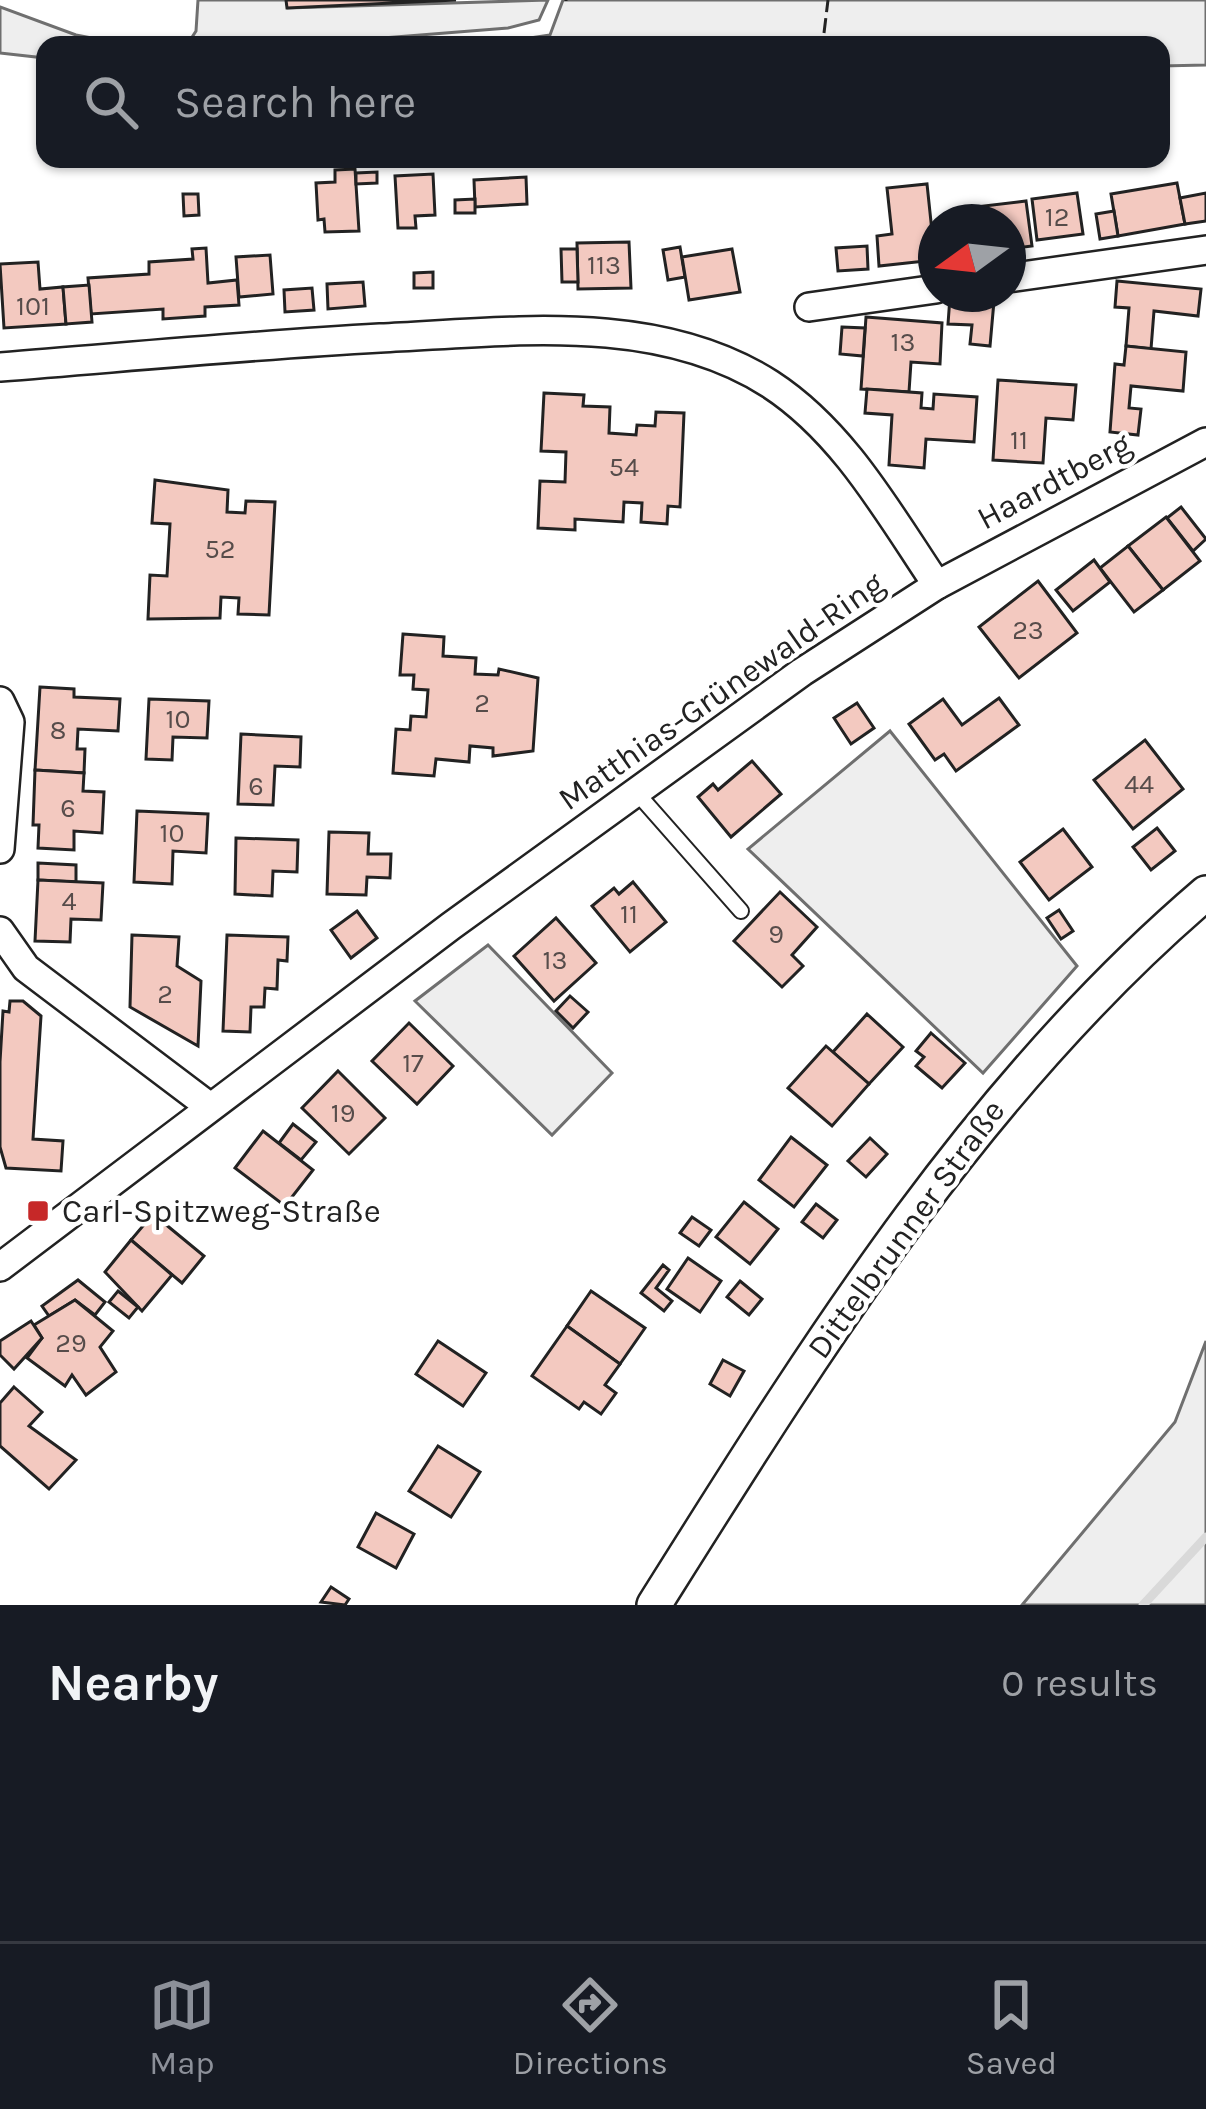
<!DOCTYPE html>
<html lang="en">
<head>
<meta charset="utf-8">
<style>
  body { margin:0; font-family:Karla,sans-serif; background:#242831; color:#f1f3f6 }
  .compass { position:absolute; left:918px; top:204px; width:108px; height:108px; border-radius:50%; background:#171b24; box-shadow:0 3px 9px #0004; rotate:255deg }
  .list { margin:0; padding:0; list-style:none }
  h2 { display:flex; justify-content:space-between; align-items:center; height:156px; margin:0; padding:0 48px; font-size:51px }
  h2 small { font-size:39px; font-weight:400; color:#9ea1a6 }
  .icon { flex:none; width:66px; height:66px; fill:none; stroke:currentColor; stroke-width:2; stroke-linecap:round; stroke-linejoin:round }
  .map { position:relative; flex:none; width:1206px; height:1605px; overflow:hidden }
  .search { position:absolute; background:#171b24; box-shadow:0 3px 9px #0004; left:36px; right:36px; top:36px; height:132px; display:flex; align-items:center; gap:30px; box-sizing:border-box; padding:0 42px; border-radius:24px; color:#9ea1a6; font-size:45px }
  .sheet { height:336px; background:#171b24 }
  nav { display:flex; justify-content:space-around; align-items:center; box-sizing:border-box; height:168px; border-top:3px solid #363941; background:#171b24; font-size:33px; color:#9ea1a6 }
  nav a { display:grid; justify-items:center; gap:6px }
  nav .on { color:#8c9099 }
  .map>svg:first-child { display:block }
</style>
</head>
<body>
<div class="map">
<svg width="1206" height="1605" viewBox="0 0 1206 1605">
  <rect width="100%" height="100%" fill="#fff"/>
  <g fill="#eee" stroke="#6f6f6f" stroke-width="3">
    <path d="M 198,0 L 286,0 L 288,8 L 548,0 L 539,20 L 508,28 L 295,45 L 187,45 L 196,31 Z"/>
    <path d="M 563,0 L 1206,0 L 1206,65 L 1161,66 L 1161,45 L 484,45 L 550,35 Z"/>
    <path d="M 0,7 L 76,35 L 128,45 L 45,45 L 45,58 L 0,53 Z"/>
    <path d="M 890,731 L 1077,966 L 983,1073 L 748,849 Z"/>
    <path d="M 488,945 L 612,1073 L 552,1135 L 415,1001 Z"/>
    <path d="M 1206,1341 L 1206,1605 L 1022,1605 L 1175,1422 Z"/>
  </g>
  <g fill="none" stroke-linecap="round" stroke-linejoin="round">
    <path stroke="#d9d9d9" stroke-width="9" d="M 1143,1605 L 1206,1537"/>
  </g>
  <g fill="#f3c9c0" stroke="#222" stroke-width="3">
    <path d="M 286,0 L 456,0 L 287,8 Z"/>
    <path d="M 355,169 L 359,231 L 325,232 L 324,219 L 318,220 L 316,183 L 335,182 L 335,170 Z"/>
    <path d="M 377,172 L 377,183 L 356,184 L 356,173 Z"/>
    <path d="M 433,174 L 435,215 L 415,216 L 416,228 L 398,228 L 395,176 Z"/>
    <path d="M 526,177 L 527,204 L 475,207 L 474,180 Z"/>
    <path d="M 1177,183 L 1185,224 L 1118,236 L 1111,194 Z"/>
    <path d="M 927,184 L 935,260 L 879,266 L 877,236 L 892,234 L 887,188 Z"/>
    <path d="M 1077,193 L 1083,234 L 1037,240 L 1032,199 Z"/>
    <path d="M 1206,193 L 1206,221 L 1185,224 L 1180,198 Z"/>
    <path d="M 183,194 L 198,194 L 199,215 L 184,216 Z"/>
    <path d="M 475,199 L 475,213 L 455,213 L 455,200 Z"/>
    <path d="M 1026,201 L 1032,246 L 1008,249 L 1008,222 L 969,222 L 967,208 Z"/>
    <path d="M 1114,211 L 1118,236 L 1100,239 L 1096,214 Z"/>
    <path d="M 629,242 L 631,288 L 578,289 L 577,243 Z"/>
    <path d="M 867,246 L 868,269 L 838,271 L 836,248 Z"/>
    <path d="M 680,247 L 685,277 L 668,280 L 663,250 Z"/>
    <path d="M 206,248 L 208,283 L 237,280 L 239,305 L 205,307 L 205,316 L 163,319 L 163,309 L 91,314 L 88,278 L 149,274 L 149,262 L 193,259 L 192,249 Z"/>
    <path d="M 561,249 L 577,249 L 578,282 L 562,282 Z"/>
    <path d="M 732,249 L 740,292 L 689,300 L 682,257 Z"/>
    <path d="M 270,255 L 273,294 L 239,297 L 236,257 Z"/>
    <path d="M 38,262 L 40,289 L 63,287 L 66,324 L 4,328 L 0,264 Z"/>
    <path d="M 433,272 L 433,288 L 414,288 L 414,273 Z"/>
    <path d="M 1117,281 L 1201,289 L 1198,316 L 1154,311 L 1151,349 L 1126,346 L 1129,308 L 1115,307 Z"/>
    <path d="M 363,282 L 365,306 L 328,309 L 327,284 Z"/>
    <path d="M 89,285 L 92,322 L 66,324 L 63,287 Z"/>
    <path d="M 312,288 L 314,310 L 285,312 L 284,290 Z"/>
    <path d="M 950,297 L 994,301 L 990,346 L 970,344 L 972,325 L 948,324 Z"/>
    <path d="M 866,317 L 942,323 L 940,364 L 911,362 L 909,392 L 861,389 Z"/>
    <path d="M 842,327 L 865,328 L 863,356 L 840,354 Z"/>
    <path d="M 1126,346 L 1186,352 L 1183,391 L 1131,386 L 1129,408 L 1141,409 L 1138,435 L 1110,432 L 1115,364 L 1124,365 Z"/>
    <path d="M 998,380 L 1076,385 L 1073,420 L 1046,418 L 1043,463 L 993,460 Z"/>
    <path d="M 867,389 L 922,393 L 921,408 L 933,409 L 934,394 L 977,397 L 974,442 L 926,439 L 924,468 L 889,465 L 892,415 L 865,413 Z"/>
    <path d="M 544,393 L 584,395 L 583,406 L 610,407 L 609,433 L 636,435 L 637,425 L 655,426 L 656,412 L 684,413 L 680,507 L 668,506 L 667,524 L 641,522 L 642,503 L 624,502 L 623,522 L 575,519 L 575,530 L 538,528 L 540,481 L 565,482 L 566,452 L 541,451 Z"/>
    <path d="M 155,480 L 228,490 L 227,512 L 245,513 L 246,501 L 275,502 L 269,615 L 238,614 L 239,598 L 221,597 L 220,618 L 148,619 L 150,575 L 167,576 L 170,524 L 152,523 Z"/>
    <path d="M 1181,507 L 1206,539 L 1193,551 L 1167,518 Z"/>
    <path d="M 1166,517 L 1200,561 L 1163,590 L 1128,546 Z"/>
    <path d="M 1128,546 L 1163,590 L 1134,612 L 1100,568 Z"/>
    <path d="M 1094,560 L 1110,582 L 1073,611 L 1056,590 Z"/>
    <path d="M 1038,581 L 1077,633 L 1019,678 L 979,627 Z"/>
    <path d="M 403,634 L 444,637 L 443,656 L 476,658 L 475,674 L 498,675 L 499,669 L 538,678 L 533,751 L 493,756 L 493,748 L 470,746 L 469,762 L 436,759 L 434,776 L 393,773 L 396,729 L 410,730 L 411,716 L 426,717 L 428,690 L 413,689 L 414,675 L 400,675 Z"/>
    <path d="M 40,687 L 74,689 L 74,697 L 120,699 L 118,731 L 78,729 L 77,749 L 85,749 L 84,773 L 35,770 Z"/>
    <path d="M 999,698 L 1019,725 L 956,771 L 944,754 L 935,760 L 909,724 L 943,699 L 962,725 Z"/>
    <path d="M 149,699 L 209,701 L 207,738 L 173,737 L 172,760 L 146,759 Z"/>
    <path d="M 857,703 L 874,728 L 851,744 L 834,718 Z"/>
    <path d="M 241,734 L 301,737 L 300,767 L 275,766 L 273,805 L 238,804 Z"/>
    <path d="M 1145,740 L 1183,789 L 1133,829 L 1094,780 Z"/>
    <path d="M 752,761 L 781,794 L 731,837 L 698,797 L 713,784 L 718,790 Z"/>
    <path d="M 35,770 L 84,773 L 83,791 L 104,792 L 102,833 L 74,831 L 74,850 L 38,848 L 39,825 L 33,825 Z"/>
    <path d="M 137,811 L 208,814 L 206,853 L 173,851 L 172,884 L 134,882 Z"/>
    <path d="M 1157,828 L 1175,851 L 1151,870 L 1133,847 Z"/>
    <path d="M 1063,829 L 1092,867 L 1049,900 L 1020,862 Z"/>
    <path d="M 329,832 L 369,833 L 368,854 L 391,854 L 390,878 L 367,877 L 366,895 L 327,894 Z"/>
    <path d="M 236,838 L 298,840 L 297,872 L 273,871 L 272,896 L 235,894 Z"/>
    <path d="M 38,863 L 76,865 L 76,882 L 38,880 Z"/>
    <path d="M 38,880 L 103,883 L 101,920 L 71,919 L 70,942 L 35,941 Z"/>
    <path d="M 633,882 L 666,922 L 630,952 L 592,906 L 614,888 L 619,894 Z"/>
    <path d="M 780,892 L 817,927 L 792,955 L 803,966 L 782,987 L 734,941 Z"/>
    <path d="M 1059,910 L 1073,931 L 1061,939 L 1047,918 Z"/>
    <path d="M 357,911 L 377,938 L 351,958 L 331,930 Z"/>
    <path d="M 556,918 L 596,963 L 554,1001 L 514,956 Z"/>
    <path d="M 132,935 L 179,937 L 177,966 L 201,981 L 198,1046 L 130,1007 Z"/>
    <path d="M 227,935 L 288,937 L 287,961 L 278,960 L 277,989 L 265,988 L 264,1007 L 251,1007 L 250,1032 L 223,1031 Z"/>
    <path d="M 570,996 L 588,1012 L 573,1028 L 556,1011 Z"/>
    <path d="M 10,1001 L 23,1001 L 41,1016 L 33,1139 L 63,1141 L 61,1171 L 6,1168 L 0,1147 L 0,1062 L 3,1011 L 9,1012 Z"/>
    <path d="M 867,1014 L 903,1047 L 869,1084 L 833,1052 Z"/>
    <path d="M 409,1023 L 453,1066 L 417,1104 L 372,1061 Z"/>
    <path d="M 931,1033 L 965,1063 L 942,1088 L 916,1066 L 924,1057 L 916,1051 Z"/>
    <path d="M 826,1046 L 869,1084 L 832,1126 L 788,1088 Z"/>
    <path d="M 338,1071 L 385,1118 L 349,1154 L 302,1108 Z"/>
    <path d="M 293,1124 L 316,1142 L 301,1160 L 279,1143 Z"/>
    <path d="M 263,1131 L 313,1170 L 285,1206 L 235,1168 Z"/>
    <path d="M 791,1137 L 827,1165 L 794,1207 L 759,1180 Z"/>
    <path d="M 870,1138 L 887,1154 L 866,1177 L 848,1161 Z"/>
    <path d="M 744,1202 L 778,1229 L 750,1264 L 716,1237 Z"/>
    <path d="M 816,1204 L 837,1220 L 823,1238 L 802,1222 Z"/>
    <path d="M 153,1214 L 204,1256 L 182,1283 L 131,1240 Z"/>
    <path d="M 692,1217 L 711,1230 L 699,1246 L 680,1233 Z"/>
    <path d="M 131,1240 L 172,1275 L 142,1311 L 105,1272 Z"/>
    <path d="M 688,1258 L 721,1281 L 700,1312 L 667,1289 Z"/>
    <path d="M 663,1265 L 669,1270 L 656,1288 L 672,1301 L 664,1311 L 641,1293 Z"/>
    <path d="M 78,1280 L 105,1302 L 95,1315 L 75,1300 L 49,1316 L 42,1306 Z"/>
    <path d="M 740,1281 L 762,1299 L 749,1315 L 727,1297 Z"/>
    <path d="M 118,1291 L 138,1307 L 129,1318 L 109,1302 Z"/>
    <path d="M 591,1291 L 645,1328 L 620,1364 L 567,1326 Z"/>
    <path d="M 75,1300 L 113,1331 L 100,1347 L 116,1372 L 86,1395 L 72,1375 L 65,1386 L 27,1358 L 42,1338 L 34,1325 Z"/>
    <path d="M 31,1321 L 42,1338 L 14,1369 L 0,1355 L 0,1341 Z"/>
    <path d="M 567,1326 L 620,1364 L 605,1385 L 616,1393 L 601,1414 L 584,1402 L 579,1409 L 532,1376 Z"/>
    <path d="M 438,1341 L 486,1373 L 463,1406 L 416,1374 Z"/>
    <path d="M 723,1360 L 744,1371 L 730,1396 L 710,1384 Z"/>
    <path d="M 14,1387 L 42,1412 L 29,1426 L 76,1460 L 49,1489 L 0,1446 L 0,1403 Z"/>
    <path d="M 438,1446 L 480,1472 L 451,1517 L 409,1491 Z"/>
    <path d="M 376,1513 L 414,1534 L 396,1568 L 358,1547 Z"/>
    <path d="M 331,1587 L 349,1599 L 345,1605 L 321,1602 Z"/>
  </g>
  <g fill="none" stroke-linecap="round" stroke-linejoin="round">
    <defs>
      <path id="service" d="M 637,793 L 741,911"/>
      <g id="minor">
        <path d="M 1008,278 L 1206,250"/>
        <path d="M 809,307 L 936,289"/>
        <path d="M 0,367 C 127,357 253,345 380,338 C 509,332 656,311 770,384 C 844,432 889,514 937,585"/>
        <path d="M 0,701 L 10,722 L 0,849"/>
        <path d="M 0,931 L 26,968 L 210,1107"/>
        <path d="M 0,1267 L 451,926 L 802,672 L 937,585 L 1206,442"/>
      </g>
      <path id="tertiary" d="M 654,1605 C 815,1349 974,1091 1206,893"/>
    </defs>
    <use href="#service" stroke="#222" stroke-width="18"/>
    <use href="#minor" stroke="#222" stroke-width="32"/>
    <use href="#tertiary" stroke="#222" stroke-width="38"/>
    <use href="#service" stroke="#fff" stroke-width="14"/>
    <use href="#minor" stroke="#fff" stroke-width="27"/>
    <use href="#tertiary" stroke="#fff" stroke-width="33"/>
    <g stroke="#222" stroke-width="3" stroke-dasharray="15 6" stroke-linecap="butt">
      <path d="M 566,1 L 566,0"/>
      <path d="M 824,33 L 828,0"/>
    </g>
  </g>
  <rect fill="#c62828" stroke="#fff" stroke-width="4.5" x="26" y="1199" width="24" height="24" rx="6"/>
  <g text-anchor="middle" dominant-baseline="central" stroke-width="9" stroke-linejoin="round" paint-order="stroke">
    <g font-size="27" fill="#564c4a">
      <text x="1057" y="217">12</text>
      <text x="604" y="265">113</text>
      <text x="33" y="306">101</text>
      <text x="903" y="342">13</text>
      <text x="1019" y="440">11</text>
      <text x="624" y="467">54</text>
      <text x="220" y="549">52</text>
      <text x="1028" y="630">23</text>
      <text x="482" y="703">2</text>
      <text x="178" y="719">10</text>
      <text x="58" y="730">8</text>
      <text x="1139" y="784">44</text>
      <text x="256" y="786">6</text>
      <text x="68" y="808">6</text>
      <text x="172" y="833">10</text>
      <text x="69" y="901">4</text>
      <text x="629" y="914">11</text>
      <text x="776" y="934">9</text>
      <text x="555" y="960">13</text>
      <text x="165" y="994">2</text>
      <text x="413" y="1063">17</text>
      <text x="343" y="1113">19</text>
      <text x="71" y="1343">29</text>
    </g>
    <g font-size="33" fill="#222" stroke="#fff">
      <text transform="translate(1054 481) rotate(-28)">Haardtberg</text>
      <text transform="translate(721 691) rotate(-35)">Matthias-Grünewald-Ring</text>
      <text transform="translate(906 1229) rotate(-54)">Dittelbrunner Straße</text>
    </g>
    <g font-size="33" fill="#222" stroke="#fff" text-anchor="start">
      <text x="62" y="1211">Carl-Spitzweg-Straße</text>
    </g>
  </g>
</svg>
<svg class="compass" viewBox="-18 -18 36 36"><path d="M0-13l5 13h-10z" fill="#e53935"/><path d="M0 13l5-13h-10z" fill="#9ea1a6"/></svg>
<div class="search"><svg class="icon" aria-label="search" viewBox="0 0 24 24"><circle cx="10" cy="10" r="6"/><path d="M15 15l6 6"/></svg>Search here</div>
</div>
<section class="sheet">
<h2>Nearby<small>0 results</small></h2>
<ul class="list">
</ul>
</section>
<nav>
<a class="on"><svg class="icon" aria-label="map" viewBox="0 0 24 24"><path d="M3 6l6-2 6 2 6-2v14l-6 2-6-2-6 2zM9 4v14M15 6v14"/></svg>Map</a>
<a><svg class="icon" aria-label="directions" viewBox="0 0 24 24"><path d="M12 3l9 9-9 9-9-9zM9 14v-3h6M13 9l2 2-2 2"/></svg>Directions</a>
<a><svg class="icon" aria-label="saved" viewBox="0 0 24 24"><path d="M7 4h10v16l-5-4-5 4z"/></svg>Saved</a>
</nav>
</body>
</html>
